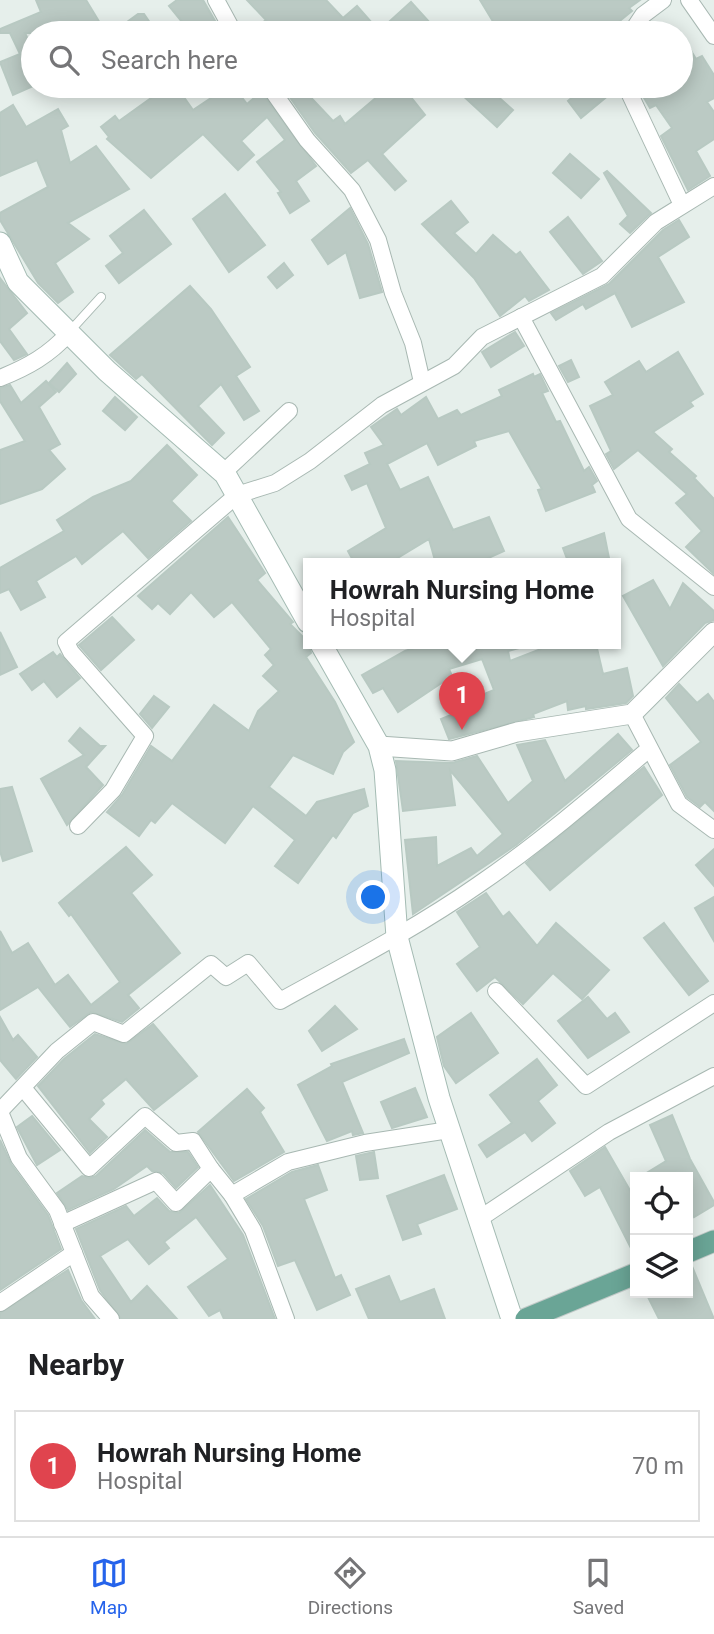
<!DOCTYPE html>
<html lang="en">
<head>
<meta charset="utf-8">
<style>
  body { margin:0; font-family:Roboto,sans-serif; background:#f2f2f2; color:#202124 }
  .controls { position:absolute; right:21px; bottom:21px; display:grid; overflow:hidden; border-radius:0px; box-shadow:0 4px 18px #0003 }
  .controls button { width:63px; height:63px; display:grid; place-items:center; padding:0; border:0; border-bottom:2px solid #e0e0e0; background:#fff; color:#202124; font:35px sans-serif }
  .you { position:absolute; left:374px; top:898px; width:24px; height:24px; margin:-18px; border:5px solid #fff; border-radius:50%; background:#1a73e8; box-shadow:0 0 0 10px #1a73e833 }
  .badge { display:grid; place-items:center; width:46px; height:46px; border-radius:50%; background:#2563eb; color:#fff; font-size:23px; font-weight:700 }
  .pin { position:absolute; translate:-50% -58px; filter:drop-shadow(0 2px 4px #0008) }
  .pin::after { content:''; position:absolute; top:37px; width:24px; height:21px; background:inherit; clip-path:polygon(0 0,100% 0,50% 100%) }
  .popup { position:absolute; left:303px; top:558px; width:318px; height:91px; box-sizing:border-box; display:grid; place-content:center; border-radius:0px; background:#fff; filter:drop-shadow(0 2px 5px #0005); font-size:23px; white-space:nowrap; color:#757577 }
  .popup b { font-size:26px; color:#202124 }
  .popup::after { content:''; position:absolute; left:50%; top:100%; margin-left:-14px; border:14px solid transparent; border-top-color:#fff }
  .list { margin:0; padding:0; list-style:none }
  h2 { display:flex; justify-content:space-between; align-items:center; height:91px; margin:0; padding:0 28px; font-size:30px }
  h2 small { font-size:23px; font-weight:400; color:#757577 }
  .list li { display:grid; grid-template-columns:46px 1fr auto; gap:21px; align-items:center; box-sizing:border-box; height:112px; margin:0 14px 14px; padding:0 14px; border:2px solid #e0e0e0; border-radius:0px }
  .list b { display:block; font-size:26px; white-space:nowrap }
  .list p { margin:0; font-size:23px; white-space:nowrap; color:#757577 }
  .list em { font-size:23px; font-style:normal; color:#757577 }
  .icon { flex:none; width:38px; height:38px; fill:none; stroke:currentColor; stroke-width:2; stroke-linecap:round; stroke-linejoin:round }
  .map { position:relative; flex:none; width:714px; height:1319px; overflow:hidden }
  .search { position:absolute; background:#fff; box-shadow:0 4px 18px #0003; left:21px; right:21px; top:21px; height:77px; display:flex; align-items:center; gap:18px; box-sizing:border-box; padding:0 24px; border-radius:38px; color:#757577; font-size:26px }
  .sheet { height:217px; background:#fff }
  nav { display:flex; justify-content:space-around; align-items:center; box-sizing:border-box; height:98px; border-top:2px solid #e0e0e0; background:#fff; font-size:19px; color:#757577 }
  nav a { display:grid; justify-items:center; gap:4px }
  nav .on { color:#2563eb }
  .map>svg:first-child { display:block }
</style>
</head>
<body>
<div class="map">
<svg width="714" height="1319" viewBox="0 0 714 1319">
  <rect width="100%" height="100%" fill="#e6efeb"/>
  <g fill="#bbcac4" stroke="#b8c9c2" stroke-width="2">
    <path d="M 36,0 L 86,0 L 106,33 L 25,33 L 32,48 L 25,52 L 33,66 L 33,86 L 13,95 L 0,62 L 20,54 L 10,33 L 0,33 L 0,29 L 41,12 Z"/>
    <path d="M 177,0 L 203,0 L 222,33 L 191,33 L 169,6 Z"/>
    <path d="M 247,0 L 326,0 L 343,18 L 357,6 L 379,31 L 411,2 L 430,23 L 419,33 L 248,33 L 266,20 Z"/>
    <path d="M 480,0 L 640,0 L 629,8 L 632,11 L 605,33 L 500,33 Z"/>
    <path d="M 138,14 L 144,14 L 157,33 L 112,33 Z"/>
    <path d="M 681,34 L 696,59 L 702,56 L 714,75 L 714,98 L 707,102 L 714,112 L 714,139 L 696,151 L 710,176 L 688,190 L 661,136 L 672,128 L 656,105 L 650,108 L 637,86 L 681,86 Z"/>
    <path d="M 153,86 L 176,86 L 193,110 L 229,86 L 233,86 L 247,104 L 261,92 L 316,166 L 296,181 L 309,201 L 290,213 L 278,193 L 281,192 L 257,162 L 285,140 L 267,117 L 241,141 L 254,155 L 238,170 L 203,134 L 151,178 L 107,139 L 109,137 L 101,127 L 115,116 L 119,121 L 158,93 Z"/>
    <path d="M 282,86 L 300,86 L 333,121 L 340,116 L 345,124 L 378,96 L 375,93 L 384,86 L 402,86 L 425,115 L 382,154 L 406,181 L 395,190 L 368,160 L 351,173 L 315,133 Z"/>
    <path d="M 467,86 L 486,86 L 513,110 L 497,127 L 460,93 Z"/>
    <path d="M 586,86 L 616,86 L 616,89 L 581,118 L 568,101 Z"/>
    <path d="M 13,105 L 26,127 L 58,109 L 68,126 L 61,130 L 70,163 L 96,146 L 129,189 L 68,223 L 89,239 L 55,263 L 73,292 L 58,303 L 38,283 L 0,220 L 0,213 L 48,187 L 37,160 L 0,176 L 0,113 Z"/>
    <path d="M 570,154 L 599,179 L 581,198 L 553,173 Z"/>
    <path d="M 607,171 L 651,213 L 630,233 L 620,224 L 628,216 L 604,173 Z"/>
    <path d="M 225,194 L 265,245 L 229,272 L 193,219 Z"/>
    <path d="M 451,201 L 468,222 L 454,233 L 476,254 L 493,235 L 516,255 L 520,252 L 549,290 L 529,301 L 525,296 L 500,316 L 474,278 L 422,224 Z"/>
    <path d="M 350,208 L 368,244 L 382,292 L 360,298 L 346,252 L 328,264 L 312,240 Z"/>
    <path d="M 144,210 L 171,244 L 119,283 L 106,266 L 123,253 L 110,236 Z"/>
    <path d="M 568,217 L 602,261 L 583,274 L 550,232 Z"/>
    <path d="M 679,220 L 689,237 L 658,257 L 684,302 L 632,327 L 615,293 L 586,309 L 583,304 L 556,320 L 551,313 L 609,284 L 663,230 Z"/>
    <path d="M 284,263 L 293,275 L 277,288 L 268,277 Z"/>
    <path d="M 0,278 L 27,313 L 9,329 L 27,354 L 14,360 L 0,341 Z"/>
    <path d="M 190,286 L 211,309 L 250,367 L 236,376 L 259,411 L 244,420 L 221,384 L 198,406 L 224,433 L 212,445 L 142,374 L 136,379 L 110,355 Z"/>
    <path d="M 515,332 L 524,346 L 491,367 L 482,352 Z"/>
    <path d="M 678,352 L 703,394 L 690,402 L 693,406 L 653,432 L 672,449 L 669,452 L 696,476 L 694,478 L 714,499 L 714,574 L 686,547 L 702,531 L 676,503 L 687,494 L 638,450 L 614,469 L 606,454 L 611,451 L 590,406 L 613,395 L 605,382 L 639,361 L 646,372 Z"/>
    <path d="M 571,360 L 579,377 L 568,382 L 559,366 Z"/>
    <path d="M 67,363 L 76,374 L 59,392 L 49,383 Z"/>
    <path d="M 533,374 L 534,377 L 540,374 L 548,391 L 542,393 L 556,422 L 560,421 L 584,471 L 589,467 L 597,481 L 592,485 L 595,492 L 546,511 L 538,490 L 542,489 L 509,431 L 474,441 L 476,446 L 438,465 L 427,443 L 387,464 L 400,490 L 428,477 L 453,530 L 489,517 L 504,551 L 475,564 L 436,564 L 429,539 L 396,559 L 399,564 L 355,564 L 348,551 L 386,528 L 367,483 L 352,490 L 345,476 L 370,464 L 365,453 L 384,445 L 371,427 L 397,409 L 401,415 L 426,397 L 438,419 L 457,410 L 461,415 L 502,396 L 499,390 Z"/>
    <path d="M 46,381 L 56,392 L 39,407 L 60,444 L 49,450 L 65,469 L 42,489 L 0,504 L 0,450 L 25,441 L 0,401 L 0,388 L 10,385 L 21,403 Z"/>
    <path d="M 115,397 L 137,417 L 125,430 L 103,411 Z"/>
    <path d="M 167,445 L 197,475 L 171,501 L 191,521 L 148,558 L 123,531 L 82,564 L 76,556 L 36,581 L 45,597 L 21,610 L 9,589 L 0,593 L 0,568 L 64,531 L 57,520 L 93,497 L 131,481 Z"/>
    <path d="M 228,517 L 265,573 L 257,580 L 293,622 L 290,624 L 308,642 L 311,653 L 306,657 L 335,702 L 354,742 L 343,752 L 333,774 L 293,755 L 269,787 L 306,816 L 317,802 L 364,789 L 368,806 L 353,813 L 336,838 L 333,835 L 298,883 L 275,866 L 295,840 L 253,806 L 225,843 L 172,803 L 155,823 L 151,820 L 139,836 L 107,812 L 122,795 L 151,746 L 172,761 L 214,705 L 249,731 L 258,711 L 279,691 L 263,676 L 274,665 L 265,655 L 271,649 L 232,602 L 214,617 L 191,592 L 170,614 L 158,603 L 152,609 L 138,596 Z"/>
    <path d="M 604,533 L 609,558 L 592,564 L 569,564 L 563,548 Z"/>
    <path d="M 653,580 L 670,609 L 683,583 L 714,611 L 714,620 L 705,623 L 663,666 L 623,596 Z"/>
    <path d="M 112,617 L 134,640 L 101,670 L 79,645 Z"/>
    <path d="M 0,632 L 17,667 L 0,675 Z"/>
    <path d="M 427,644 L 518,644 L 519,648 L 508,651 L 510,661 L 541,649 L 539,644 L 596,644 L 603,674 L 627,668 L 633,696 L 626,703 L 586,709 L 586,706 L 568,710 L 567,701 L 533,714 L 534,717 L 449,739 L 441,719 L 456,713 L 453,707 L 494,690 L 482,659 L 449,669 L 452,676 L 398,712 L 383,688 L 373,693 L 362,675 L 405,651 Z"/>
    <path d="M 53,652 L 57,657 L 60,654 L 80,678 L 57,697 L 44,681 L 32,690 L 20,674 Z"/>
    <path d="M 679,684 L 697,703 L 708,694 L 714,702 L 714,811 L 705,802 L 700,807 L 687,797 L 670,765 L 701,742 L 666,698 Z"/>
    <path d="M 154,696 L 169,707 L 152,728 L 140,714 Z"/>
    <path d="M 80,728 L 100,746 L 105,746 L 86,767 L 103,785 L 67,825 L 41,779 L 84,755 L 69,741 Z"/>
    <path d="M 618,734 L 632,750 L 516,845 L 413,914 L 405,840 L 436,837 L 437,866 L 471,848 L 477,856 L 503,834 L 450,770 L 455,805 L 403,811 L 396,761 L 452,763 L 477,756 L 508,803 L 533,781 L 517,745 L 545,740 L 565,781 Z"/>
    <path d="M 644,767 L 662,795 L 550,890 L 526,863 Z"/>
    <path d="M 12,787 L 32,851 L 3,861 L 0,851 L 0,789 Z"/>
    <path d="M 126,847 L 152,875 L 131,893 L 180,953 L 128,995 L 139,1008 L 122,1022 L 91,1012 L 70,1027 L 38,987 L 0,1010 L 0,931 L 12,953 L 28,943 L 55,985 L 68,975 L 91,1005 L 120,982 L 71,914 L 69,916 L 59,903 Z"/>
    <path d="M 714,849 L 714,886 L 696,865 Z"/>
    <path d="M 486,893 L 503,917 L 509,912 L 537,946 L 556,923 L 609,970 L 582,999 L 553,973 L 523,1004 L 495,977 L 477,991 L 457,964 L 480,947 L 457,912 Z"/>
    <path d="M 714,897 L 714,941 L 695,908 Z"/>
    <path d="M 664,923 L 708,981 L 689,995 L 644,938 Z"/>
    <path d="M 588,997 L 607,1019 L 615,1013 L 629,1032 L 588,1058 L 558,1021 Z"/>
    <path d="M 335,1006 L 357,1029 L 322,1051 L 309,1031 Z"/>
    <path d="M 471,1013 L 498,1053 L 456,1083 L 444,1066 L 437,1037 Z"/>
    <path d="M 0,1017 L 13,1040 L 18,1035 L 37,1057 L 16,1079 L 0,1060 Z"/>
    <path d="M 153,1024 L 197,1076 L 154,1110 L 126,1079 L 101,1100 L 104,1104 L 89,1119 L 107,1137 L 90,1153 L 38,1086 L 64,1059 L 95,1034 L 126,1044 Z"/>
    <path d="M 404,1039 L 409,1053 L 342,1082 L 363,1133 L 353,1135 L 352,1131 L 327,1141 L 298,1085 L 332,1066 L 331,1064 Z"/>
    <path d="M 537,1059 L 557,1085 L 538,1101 L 555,1123 L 532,1141 L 525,1132 L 487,1157 L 479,1145 L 512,1123 L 490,1095 Z"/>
    <path d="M 415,1088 L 427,1117 L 392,1128 L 381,1102 Z"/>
    <path d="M 247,1089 L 264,1108 L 260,1112 L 284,1152 L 234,1181 L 198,1132 Z"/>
    <path d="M 672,1115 L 690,1159 L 714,1202 L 714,1205 L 694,1217 L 688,1206 L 688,1177 L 640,1177 L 666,1161 L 650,1125 Z"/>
    <path d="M 32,1116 L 60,1150 L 37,1165 L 17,1127 Z"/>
    <path d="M 145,1130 L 170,1152 L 188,1152 L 198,1167 L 176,1188 L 163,1173 L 152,1171 L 147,1166 L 114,1189 L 68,1210 L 57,1193 L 82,1176 L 90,1178 L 96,1176 Z"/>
    <path d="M 0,1140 L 11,1164 L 48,1215 L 61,1249 L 0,1290 Z"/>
    <path d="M 605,1147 L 635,1199 L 635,1256 L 600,1187 L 585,1196 L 570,1171 Z"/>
    <path d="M 374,1152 L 378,1178 L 360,1180 L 356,1156 Z"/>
    <path d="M 318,1165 L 327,1190 L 304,1199 L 335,1278 L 341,1275 L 350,1295 L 317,1310 L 295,1260 L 278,1266 L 263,1226 L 246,1199 L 292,1172 Z"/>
    <path d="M 444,1175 L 457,1209 L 417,1224 L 421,1234 L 403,1240 L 387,1196 Z"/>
    <path d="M 210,1185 L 243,1235 L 275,1319 L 224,1319 L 220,1310 L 209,1316 L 188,1287 L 228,1259 L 196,1217 L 164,1242 L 169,1248 L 149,1264 L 128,1239 L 100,1256 L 131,1302 L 147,1286 L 177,1319 L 121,1319 L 100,1290 L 76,1229 L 126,1206 L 134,1216 L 157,1198 L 169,1211 L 179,1213 Z"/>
    <path d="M 691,1264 L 714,1319 L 659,1319 L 646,1293 L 688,1293 L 688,1265 Z"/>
    <path d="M 68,1270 L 81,1300 L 95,1319 L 0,1319 L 0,1313 Z"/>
    <path d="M 389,1276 L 400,1302 L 434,1289 L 445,1319 L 369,1319 L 356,1289 Z"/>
  </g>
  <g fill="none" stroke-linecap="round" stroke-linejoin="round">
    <defs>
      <path id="service" d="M 70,331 L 101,297"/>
      <g id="minor">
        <path d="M 216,0 L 234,33"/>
        <path d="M 689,0 L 714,36"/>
        <path d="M 631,33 L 643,15 L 663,0"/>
        <path d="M 269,86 L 307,140 L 352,190 L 378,240 L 393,293 L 413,343 L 422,382"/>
        <path d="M 626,86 L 682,205"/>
        <path d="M 521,317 L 629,519 L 714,587"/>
        <path d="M 0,378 C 28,367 49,355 69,333"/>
        <path d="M 224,472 L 289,411"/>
        <path d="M 632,714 L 679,804 L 714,830"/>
        <path d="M 78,826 L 113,790 L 145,736 L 71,652 L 66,642 L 237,495 L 275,483 L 310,461 L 382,405 L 454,366 L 482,337 L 602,276 L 656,222 L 714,186"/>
        <path d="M 496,991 L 586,1086 L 714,1003"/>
        <path d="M 24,1089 L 89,1168 L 145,1116 L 176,1143 L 193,1141 L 211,1169"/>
        <path d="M 0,1111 L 57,1051 L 93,1022 L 124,1034 L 211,964 L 226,977 L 248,963 L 280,1001 C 347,964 415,929 478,885 C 538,844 594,796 649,749"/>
        <path d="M 0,1112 L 19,1158 L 57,1210 L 91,1296 L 111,1319"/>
        <path d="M 479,1219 L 609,1132 L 714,1076"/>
        <path d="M 62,1224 L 156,1181 L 176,1203 L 211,1169 L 232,1195"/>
        <path d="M 0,1303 L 74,1253"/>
        <path d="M 286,1319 L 253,1230 L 232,1195 L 288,1162 L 365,1143 L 449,1130"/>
      </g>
      <path id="tertiary" d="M 379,746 L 452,751 L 517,732 L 632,714 L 714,632"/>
      <g id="secondary">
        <path d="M 0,243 L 18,282 L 107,371 L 225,474 L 308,622"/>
        <path d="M 321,644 L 379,746 L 385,770 L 397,937 L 439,1098 L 512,1319"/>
      </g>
      <g id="primary">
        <path d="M 688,1252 L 714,1241"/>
        <path d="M 526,1319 L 635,1274"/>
      </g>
    </defs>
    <use href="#service" stroke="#a8b8b2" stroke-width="10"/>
    <use href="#minor" stroke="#a8b8b2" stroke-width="18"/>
    <use href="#tertiary" stroke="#a8b8b2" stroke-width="21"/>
    <use href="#secondary" stroke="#a4bbb3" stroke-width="23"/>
    <use href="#primary" stroke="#c2cac8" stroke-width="23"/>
    <use href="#service" stroke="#fff" stroke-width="8"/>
    <use href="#minor" stroke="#fff" stroke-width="16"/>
    <use href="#tertiary" stroke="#fff" stroke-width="19"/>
    <use href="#secondary" stroke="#fff" stroke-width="21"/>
    <use href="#primary" stroke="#6aa596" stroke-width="21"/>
  </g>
</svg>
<div class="controls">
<button><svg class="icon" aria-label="locate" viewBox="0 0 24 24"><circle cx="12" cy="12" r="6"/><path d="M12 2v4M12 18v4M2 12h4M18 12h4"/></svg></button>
<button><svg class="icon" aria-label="layers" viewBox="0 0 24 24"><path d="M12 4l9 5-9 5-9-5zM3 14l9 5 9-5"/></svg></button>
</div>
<div class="you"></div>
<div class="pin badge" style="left:462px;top:730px;background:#e0444e">1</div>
<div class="popup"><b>Howrah Nursing Home</b>Hospital</div>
<div class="search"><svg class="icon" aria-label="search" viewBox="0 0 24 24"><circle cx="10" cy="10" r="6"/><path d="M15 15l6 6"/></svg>Search here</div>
</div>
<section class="sheet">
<h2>Nearby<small></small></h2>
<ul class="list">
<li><span class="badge" style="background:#e0444e">1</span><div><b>Howrah Nursing Home</b><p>Hospital</p></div><em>70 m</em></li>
</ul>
</section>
<nav>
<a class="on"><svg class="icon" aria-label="map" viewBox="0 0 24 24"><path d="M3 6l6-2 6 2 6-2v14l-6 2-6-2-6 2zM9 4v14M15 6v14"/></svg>Map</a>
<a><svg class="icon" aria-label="directions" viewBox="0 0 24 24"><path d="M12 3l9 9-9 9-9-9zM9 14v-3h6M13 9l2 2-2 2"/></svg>Directions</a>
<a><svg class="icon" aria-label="saved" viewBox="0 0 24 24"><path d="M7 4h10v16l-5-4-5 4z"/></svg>Saved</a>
</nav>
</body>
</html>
